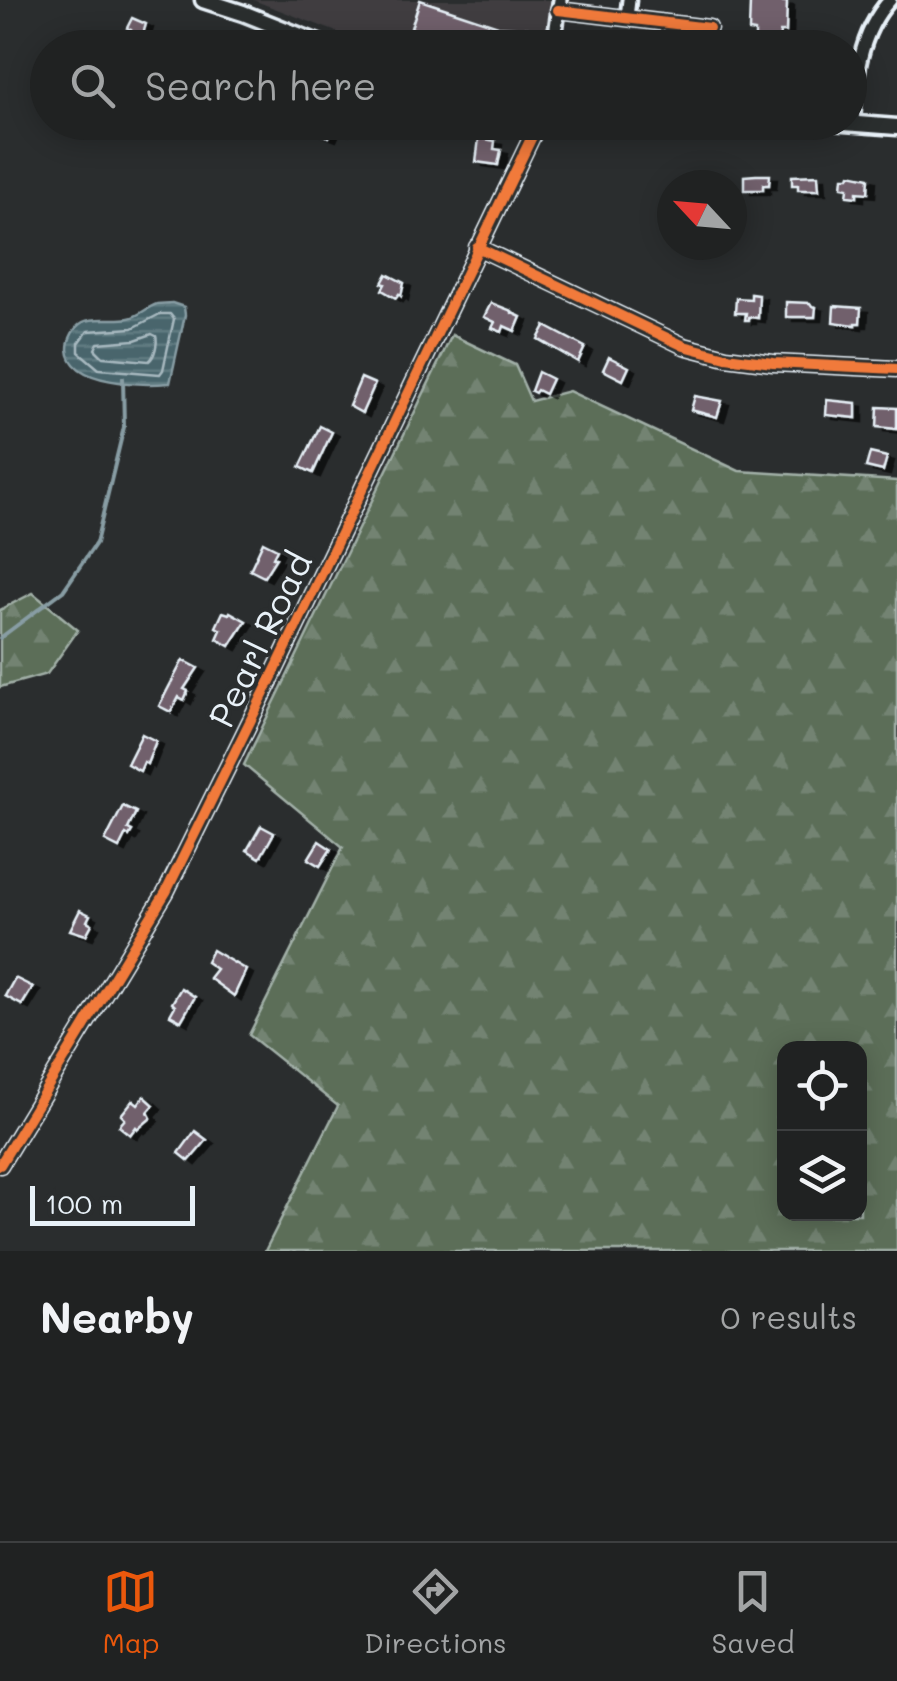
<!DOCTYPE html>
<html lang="en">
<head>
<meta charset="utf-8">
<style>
  body { margin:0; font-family:Mali,sans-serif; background:#282a2a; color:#f1f3f6 }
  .controls { position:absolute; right:30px; bottom:30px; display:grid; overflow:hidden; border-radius:20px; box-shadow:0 5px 25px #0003 }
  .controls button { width:90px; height:90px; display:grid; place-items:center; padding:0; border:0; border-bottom:2px solid #3d3f40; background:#202222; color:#f1f3f6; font:50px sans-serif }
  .compass { position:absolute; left:657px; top:170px; width:90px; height:90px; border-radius:50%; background:#202222; box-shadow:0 5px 25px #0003; rotate:296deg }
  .scale { position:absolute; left:30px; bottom:25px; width:165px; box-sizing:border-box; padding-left:10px; border:5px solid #e8f1f8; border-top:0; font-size:28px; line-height:35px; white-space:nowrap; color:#e8f1f8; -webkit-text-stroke:8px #2a2d2e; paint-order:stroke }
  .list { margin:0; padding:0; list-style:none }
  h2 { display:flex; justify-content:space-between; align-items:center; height:130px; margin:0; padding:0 40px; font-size:42px }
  h2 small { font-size:32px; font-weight:400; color:#a2a4a5 }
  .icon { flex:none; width:55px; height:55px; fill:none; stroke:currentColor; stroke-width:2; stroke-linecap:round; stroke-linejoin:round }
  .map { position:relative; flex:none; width:897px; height:1251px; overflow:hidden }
  .search { position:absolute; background:#202222; box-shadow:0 5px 25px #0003; left:30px; right:30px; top:30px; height:110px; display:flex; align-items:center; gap:25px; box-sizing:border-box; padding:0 35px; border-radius:55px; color:#a2a4a5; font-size:38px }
  .sheet { height:290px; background:#202222 }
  nav { display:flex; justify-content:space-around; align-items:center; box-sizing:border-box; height:140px; border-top:2px solid #3d3f40; background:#202222; font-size:28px; color:#a2a4a5 }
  nav a { display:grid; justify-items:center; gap:5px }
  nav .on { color:#ea580c }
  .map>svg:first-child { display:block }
</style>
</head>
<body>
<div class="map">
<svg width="897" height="1251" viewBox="0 0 897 1251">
  <defs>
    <pattern id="forest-firs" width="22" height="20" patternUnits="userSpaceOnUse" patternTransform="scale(2.5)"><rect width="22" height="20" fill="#5b6e59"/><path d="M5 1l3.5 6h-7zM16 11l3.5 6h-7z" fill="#738372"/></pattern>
    <pattern id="water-rules" width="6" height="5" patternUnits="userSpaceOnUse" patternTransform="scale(2.5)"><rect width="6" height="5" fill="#48656c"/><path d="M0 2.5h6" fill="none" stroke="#627c82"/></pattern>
    <filter id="shadow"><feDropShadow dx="7" dy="4" stdDeviation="0" flood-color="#0009"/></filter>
  </defs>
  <rect width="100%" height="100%" fill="#2a2d2e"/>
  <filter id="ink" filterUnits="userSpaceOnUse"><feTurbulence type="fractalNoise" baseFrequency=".01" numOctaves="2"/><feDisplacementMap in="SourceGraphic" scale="20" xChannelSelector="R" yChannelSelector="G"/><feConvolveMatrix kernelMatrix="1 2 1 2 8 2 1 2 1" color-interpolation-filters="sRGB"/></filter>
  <g filter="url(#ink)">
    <path fill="#3f3d41" d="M 253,0 L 570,0 L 563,48 L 376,47 Z"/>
    <g fill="url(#forest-firs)" stroke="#a2b0a8" stroke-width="2.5" fill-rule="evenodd">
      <path d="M 452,335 L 515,365 L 531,401 L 569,391 L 739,471 L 897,481 L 897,1251 L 265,1251 L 338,1106 L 249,1035 L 343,847 L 244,765 ZM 784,1048 L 860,1048 L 860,1214 L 784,1214 Z"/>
      <path d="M 33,593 L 78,630 L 47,674 L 0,687 L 0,610 Z"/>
    </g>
    <path fill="url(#water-rules)" stroke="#889da4" stroke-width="2.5" d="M 172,303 L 184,307 L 185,315 L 170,383 C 144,385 70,386 68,349 C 68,339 74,327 83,322 C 95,316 115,321 129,318 C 140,316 147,307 157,304 C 162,303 167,304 172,303 Z"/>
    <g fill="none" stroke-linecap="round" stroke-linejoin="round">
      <g stroke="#a8b9c0" stroke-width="2.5">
        <path d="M 160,314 L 170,314 L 174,319 L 163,370 L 160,374 L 99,369 L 79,352 L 79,343 L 88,331 L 133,328 Z"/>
        <path d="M 152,334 L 156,336 C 158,342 155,357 149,361 L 103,357 L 95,349 L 98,343 L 135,340 Z"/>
      </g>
      <path stroke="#889da4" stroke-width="4" d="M 0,638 L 63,591 L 96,543 L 124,427 L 123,378"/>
    </g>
    <g fill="#71616c" stroke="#e8f1f8" stroke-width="2.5" filter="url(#shadow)">
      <path d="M 420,0 L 498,26 L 527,28 L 524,48 L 473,48 L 411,28 Z"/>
      <path d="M 756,0 L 787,2 L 786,32 L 780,32 L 779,42 L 786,42 L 786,48 L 749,48 L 749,42 L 755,42 L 755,32 L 749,31 L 750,2 L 756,2 Z"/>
      <path d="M 132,18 L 146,24 L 143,34 L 146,35 L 140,48 L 122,41 L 125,34 L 129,36 L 131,30 L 127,28 Z"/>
      <path d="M 317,122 L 345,122 L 342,131 L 333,128 L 329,137 L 316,132 L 319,123 Z"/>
      <path d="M 479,138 L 495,141 L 494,149 L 501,150 L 498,165 L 476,162 Z"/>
      <path d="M 850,174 L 869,178 L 868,193 L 857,192 L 857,197 L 847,196 L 848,188 L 842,187 L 843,177 L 849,177 Z"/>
      <path d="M 756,175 L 770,175 L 769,185 L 763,185 L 763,190 L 744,190 L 744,176 Z"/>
      <path d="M 818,175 L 819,190 L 798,190 L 798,185 L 792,185 L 792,176 Z"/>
      <path d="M 387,274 L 404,283 L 401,296 L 399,294 L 396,298 L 382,290 L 385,284 L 382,283 Z"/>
      <path d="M 751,294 L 759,295 L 758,318 L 749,317 L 749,320 L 745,320 L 746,313 L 735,313 L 736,298 L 751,299 Z"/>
      <path d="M 786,302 L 810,303 L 812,306 L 816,307 L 815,317 L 786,317 Z"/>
      <path d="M 491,303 L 512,311 L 512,313 L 521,317 L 515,331 L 504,326 L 502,332 L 492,328 L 495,322 L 484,317 Z"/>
      <path d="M 834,306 L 861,308 L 860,323 L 855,323 L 855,325 L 833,322 Z"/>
      <path d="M 545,326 L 585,347 L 578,362 L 538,339 Z"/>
      <path d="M 609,357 L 629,367 L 623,380 L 603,370 Z"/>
      <path d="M 538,372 L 552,379 L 545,394 L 537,390 L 535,393 L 531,391 Z"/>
      <path d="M 361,378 L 375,384 L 362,413 L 349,406 Z"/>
      <path d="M 695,396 L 722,401 L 717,417 L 691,410 Z"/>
      <path d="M 827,400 L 856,403 L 856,418 L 826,415 Z"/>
      <path d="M 878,407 L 897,408 L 897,429 L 877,427 Z"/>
      <path d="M 320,426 L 332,432 L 313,473 L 300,467 Z"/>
      <path d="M 870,453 L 887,457 L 883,471 L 866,467 Z"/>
      <path d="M 263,542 L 277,549 L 273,557 L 276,558 L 264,577 L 250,570 Z"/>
      <path d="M 223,612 L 229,614 L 230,612 L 246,621 L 230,646 L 217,639 L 221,630 L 216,627 Z"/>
      <path d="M 183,660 L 198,668 L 184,689 L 188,691 L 184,700 L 179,697 L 171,712 L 159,706 Z"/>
      <path d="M 142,734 L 156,741 L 147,764 L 144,762 L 140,771 L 127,764 Z"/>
      <path d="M 123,806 L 136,812 L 128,829 L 132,831 L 129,836 L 126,834 L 119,848 L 105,841 Z"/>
      <path d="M 261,826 L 274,833 L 260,858 L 247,850 Z"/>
      <path d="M 319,841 L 331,849 L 320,866 L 308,859 Z"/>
      <path d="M 80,910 L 90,915 L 87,921 L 92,924 L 86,935 L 70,930 Z"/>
      <path d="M 212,950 L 246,970 L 234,996 L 209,978 L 216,969 L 206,962 Z"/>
      <path d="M 15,978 L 33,987 L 22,1005 L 5,996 Z"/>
      <path d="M 181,988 L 195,997 L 181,1021 L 170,1015 L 175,1006 L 172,1003 Z"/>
      <path d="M 144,1096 L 154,1105 L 148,1112 L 151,1118 L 138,1129 L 136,1127 L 130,1135 L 119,1126 L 125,1119 L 121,1115 L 133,1100 L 138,1104 Z"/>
      <path d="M 195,1131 L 207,1140 L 189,1161 L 179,1153 Z"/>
    </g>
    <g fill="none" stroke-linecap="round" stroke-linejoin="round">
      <defs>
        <g id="minor">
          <path d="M 558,10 L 709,28"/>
          <path d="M 627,17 L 629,0"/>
          <path d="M 553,48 L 560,0"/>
          <path d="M 853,124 C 855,80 859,33 890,0"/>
          <path d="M 477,247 L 684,346 L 726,357 L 773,363 L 897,369"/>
          <path d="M 0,1165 L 166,892 L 270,681 L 539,122"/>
        </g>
        <g id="major">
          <path d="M 203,0 L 243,13 L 331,48"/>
          <path d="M 831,122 L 897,127"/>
        </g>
      </defs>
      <use href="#minor" stroke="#e8f1f8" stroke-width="19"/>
      <use href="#major" stroke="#e8f1f8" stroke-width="21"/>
      <use href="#minor" stroke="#2a2d2e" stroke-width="11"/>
      <use href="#major" stroke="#2a2d2e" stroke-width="14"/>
      <defs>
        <g id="cycleway">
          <path d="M 558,10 L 709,28"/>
          <path d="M 477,247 L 684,346 L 726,357 L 773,363 L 897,369"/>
          <path d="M 0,1165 L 166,892 L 270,681 L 539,122"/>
        </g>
      </defs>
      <use href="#cycleway" stroke="#2a2d2e" stroke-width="16"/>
      <use href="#cycleway" stroke="#f17a3a" stroke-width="10"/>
    </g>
  </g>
  <g text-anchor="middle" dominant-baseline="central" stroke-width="8" stroke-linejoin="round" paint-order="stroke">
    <g font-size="35" fill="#e8f1f8" stroke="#2a2d2e">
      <text transform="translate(259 639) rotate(-64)">Pearl Road</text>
    </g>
  </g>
</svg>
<div class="controls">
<button><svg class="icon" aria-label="locate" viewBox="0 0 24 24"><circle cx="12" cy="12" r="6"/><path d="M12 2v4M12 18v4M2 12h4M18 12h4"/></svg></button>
<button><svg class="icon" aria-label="layers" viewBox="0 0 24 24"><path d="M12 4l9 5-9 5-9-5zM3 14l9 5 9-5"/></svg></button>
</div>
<svg class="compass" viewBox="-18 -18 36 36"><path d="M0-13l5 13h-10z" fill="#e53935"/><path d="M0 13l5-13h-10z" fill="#a2a4a5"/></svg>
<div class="scale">100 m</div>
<div class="search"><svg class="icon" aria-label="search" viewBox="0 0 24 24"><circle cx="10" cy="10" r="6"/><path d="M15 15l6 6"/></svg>Search here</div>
</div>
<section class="sheet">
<h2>Nearby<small>0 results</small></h2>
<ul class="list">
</ul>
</section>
<nav>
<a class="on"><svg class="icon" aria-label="map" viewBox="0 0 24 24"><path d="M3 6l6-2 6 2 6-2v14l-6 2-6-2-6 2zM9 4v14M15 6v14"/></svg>Map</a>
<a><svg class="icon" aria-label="directions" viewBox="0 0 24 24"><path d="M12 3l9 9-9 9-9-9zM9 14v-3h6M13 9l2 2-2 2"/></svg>Directions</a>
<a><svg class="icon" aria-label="saved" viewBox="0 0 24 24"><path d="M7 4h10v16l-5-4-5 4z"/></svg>Saved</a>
</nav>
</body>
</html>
